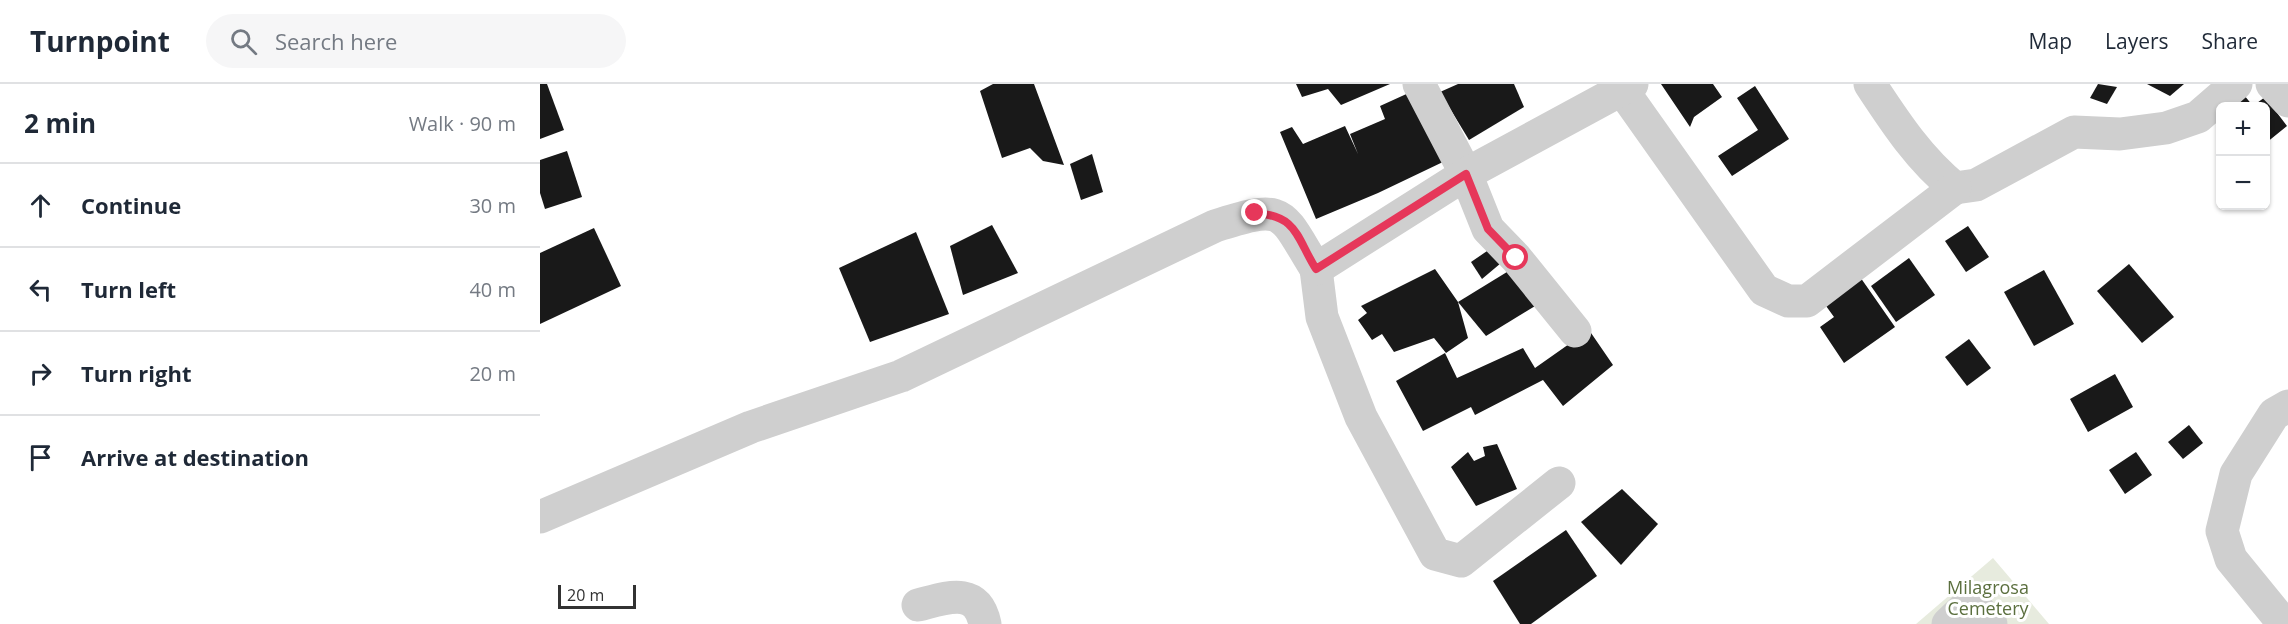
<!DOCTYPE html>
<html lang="en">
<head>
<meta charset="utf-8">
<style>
  body { margin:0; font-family:"Open Sans",sans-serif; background:#f6f6f7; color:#1f2937 }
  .controls { position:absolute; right:18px; top:18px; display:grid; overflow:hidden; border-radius:9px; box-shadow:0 2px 4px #0004 }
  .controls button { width:54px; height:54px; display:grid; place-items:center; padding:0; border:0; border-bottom:2px solid #e0e1e3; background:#fff; color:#1f2937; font:30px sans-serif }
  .scale { position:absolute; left:18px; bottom:15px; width:78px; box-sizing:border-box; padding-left:6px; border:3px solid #323232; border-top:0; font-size:16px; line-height:21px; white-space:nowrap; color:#323232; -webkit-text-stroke:4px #fff; paint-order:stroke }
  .stop { position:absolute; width:18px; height:18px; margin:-14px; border:4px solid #e6375a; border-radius:50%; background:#fff }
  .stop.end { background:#e6375a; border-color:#fff; box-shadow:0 2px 6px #0008 }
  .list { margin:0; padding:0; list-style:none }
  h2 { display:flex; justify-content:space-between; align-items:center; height:78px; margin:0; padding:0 24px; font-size:26px }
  h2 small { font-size:20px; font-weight:400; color:#747a83 }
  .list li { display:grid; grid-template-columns:39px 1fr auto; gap:18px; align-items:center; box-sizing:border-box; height:84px; padding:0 24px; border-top:2px solid #e0e1e3 }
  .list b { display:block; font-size:22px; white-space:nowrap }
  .list em { font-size:20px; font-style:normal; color:#747a83 }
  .icon { flex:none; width:33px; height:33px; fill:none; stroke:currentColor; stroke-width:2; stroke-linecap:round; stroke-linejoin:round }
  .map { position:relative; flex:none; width:1748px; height:540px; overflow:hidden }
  header { display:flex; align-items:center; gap:36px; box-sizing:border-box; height:84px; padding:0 30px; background:#fff; border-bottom:2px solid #e0e1e3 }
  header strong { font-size:28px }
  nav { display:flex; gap:33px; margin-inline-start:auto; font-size:21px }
  .search { width:420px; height:54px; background:#f6f6f7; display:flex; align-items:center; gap:15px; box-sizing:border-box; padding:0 21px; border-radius:33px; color:#747a83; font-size:22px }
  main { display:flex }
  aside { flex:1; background:#fff }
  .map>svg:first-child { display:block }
</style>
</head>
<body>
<header>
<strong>Turnpoint</strong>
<div class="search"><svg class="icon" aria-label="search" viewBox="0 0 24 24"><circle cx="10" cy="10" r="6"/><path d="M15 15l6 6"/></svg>Search here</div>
<nav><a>Map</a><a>Layers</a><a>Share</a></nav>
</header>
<main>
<aside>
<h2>2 min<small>Walk · 90 m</small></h2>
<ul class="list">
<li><svg class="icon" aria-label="ahead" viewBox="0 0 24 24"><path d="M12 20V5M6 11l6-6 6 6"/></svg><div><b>Continue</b></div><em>30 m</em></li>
<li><svg class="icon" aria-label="left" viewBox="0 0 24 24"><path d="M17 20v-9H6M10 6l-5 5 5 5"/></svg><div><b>Turn left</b></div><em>40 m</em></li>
<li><svg class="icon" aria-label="right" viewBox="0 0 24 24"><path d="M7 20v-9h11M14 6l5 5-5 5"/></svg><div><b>Turn right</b></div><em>20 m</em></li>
<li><svg class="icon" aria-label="arrive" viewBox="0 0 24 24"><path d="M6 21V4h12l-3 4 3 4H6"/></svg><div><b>Arrive at destination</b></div></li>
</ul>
</aside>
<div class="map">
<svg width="1748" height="540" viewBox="0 0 1748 540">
  <rect width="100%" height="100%" fill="#fff"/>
  <path fill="#e7ebde" d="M 1453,474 L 1509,540 L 1376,540 Z"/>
  <g fill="#191919">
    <path d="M 0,0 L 7,0 L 24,46 L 0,55 Z"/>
    <path d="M 453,0 L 494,0 L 524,81 L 503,77 L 490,64 L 462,74 L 440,7 Z"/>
    <path d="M 756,0 L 850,0 L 801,21 L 788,5 L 762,13 Z"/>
    <path d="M 918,0 L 974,0 L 984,23 L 929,56 L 900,8 Z"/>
    <path d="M 1121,0 L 1173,0 L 1182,13 L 1154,33 L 1150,43 Z"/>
    <path d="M 1558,0 L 1577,3 L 1567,20 L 1550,14 Z"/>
    <path d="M 1607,0 L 1644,0 L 1630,12 Z"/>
    <path d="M 1215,2 L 1249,55 L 1192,92 L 1178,72 L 1218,46 L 1197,14 Z"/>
    <path d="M 873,7 L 905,77 L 838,109 L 776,135 L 740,48 L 752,43 L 763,60 L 805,42 L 818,70 L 810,50 L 845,35 L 840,22 Z"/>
    <path d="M 1704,11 L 1713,22 L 1725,13 L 1747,42 L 1726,59 L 1726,22 L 1689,22 Z"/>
    <path d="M 27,67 L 42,113 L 5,125 L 0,109 L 0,76 Z"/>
    <path d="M 552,70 L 563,108 L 541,116 L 530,80 Z"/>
    <path d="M 452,141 L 478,189 L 423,211 L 410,162 Z"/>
    <path d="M 1428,142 L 1449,173 L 1426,188 L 1405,157 Z"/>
    <path d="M 54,144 L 81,202 L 0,240 L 0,169 Z"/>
    <path d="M 376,148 L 409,230 L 330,258 L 299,184 Z"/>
    <path d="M 950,165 L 961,179 L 942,195 L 931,178 Z"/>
    <path d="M 1369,174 L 1395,211 L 1356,238 L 1331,202 Z"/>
    <path d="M 980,180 L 1005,216 L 946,252 L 918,218 Z"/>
    <path d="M 1589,180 L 1634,233 L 1602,259 L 1557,207 Z"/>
    <path d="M 895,185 L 918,218 L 928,254 L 906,269 L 894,254 L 854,268 L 842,250 L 832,256 L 818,236 L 827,229 L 821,222 Z"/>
    <path d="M 1504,186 L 1534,240 L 1494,262 L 1464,208 Z"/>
    <path d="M 1318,190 L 1355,243 L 1304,279 L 1280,243 L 1294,233 L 1281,215 Z"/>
    <path d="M 1049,246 L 1073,281 L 1023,322 L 1003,296 L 935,331 L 931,323 L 883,347 L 856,297 L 905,269 L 917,294 L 983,264 L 995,284 Z"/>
    <path d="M 1429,255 L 1451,284 L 1427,302 L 1405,273 Z"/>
    <path d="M 1575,290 L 1593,323 L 1548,348 L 1530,315 Z"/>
    <path d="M 1649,341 L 1663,359 L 1643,375 L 1628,358 Z"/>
    <path d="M 957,360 L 977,405 L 936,422 L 911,383 L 928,368 L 934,377 L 945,372 L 943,363 Z"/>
    <path d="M 1596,368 L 1612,391 L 1585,410 L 1569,386 Z"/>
    <path d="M 1082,405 L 1118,440 L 1081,481 L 1041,438 Z"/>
    <path d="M 1026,446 L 1057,492 L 991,540 L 980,540 L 953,497 Z"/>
  </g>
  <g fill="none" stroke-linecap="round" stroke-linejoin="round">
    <g stroke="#cfcfcf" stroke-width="33">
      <path d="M 879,0 L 926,90 L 948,145 L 976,174 L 1035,247"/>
      <path d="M 1330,0 C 1355,38 1379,75 1415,104 L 1436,101 L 1534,48 L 1580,50 L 1626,44 L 1658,33 L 1696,0"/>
      <path d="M 1732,0 L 1748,17"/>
      <path d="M 1083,7 L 1224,206 L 1248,217 L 1267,217 L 1415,104"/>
      <path d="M 776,185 L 782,233 L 821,333 L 895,470 L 921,477 L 1019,399"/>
      <path d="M 0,433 L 211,343 L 361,292 L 675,142 C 747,119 740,127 776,185 L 926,90 L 1092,0"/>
      <path d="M 378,521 C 406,514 437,501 445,540"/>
      <path d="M 1408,540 L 1431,518 L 1451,540"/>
      <path d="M 1744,540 L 1691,475 L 1682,447 L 1696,390 L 1734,330 L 1748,322"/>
    </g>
  </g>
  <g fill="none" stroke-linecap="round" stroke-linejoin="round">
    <path stroke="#e6375a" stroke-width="8" d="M 715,129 C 758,132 756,153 776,185 L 926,90 L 948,145 L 976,174"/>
  </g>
  <g text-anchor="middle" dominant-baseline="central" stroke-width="6" stroke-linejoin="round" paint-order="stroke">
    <g font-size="18" fill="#5b6f3e" stroke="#fff">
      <text x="1448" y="503">Milagrosa<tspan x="1448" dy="21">Cemetery</tspan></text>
    </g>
  </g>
</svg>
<div class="controls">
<button>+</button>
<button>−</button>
</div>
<div class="scale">20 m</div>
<div class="stop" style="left:976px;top:174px"></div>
<div class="stop end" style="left:715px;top:129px"></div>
</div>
</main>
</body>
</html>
